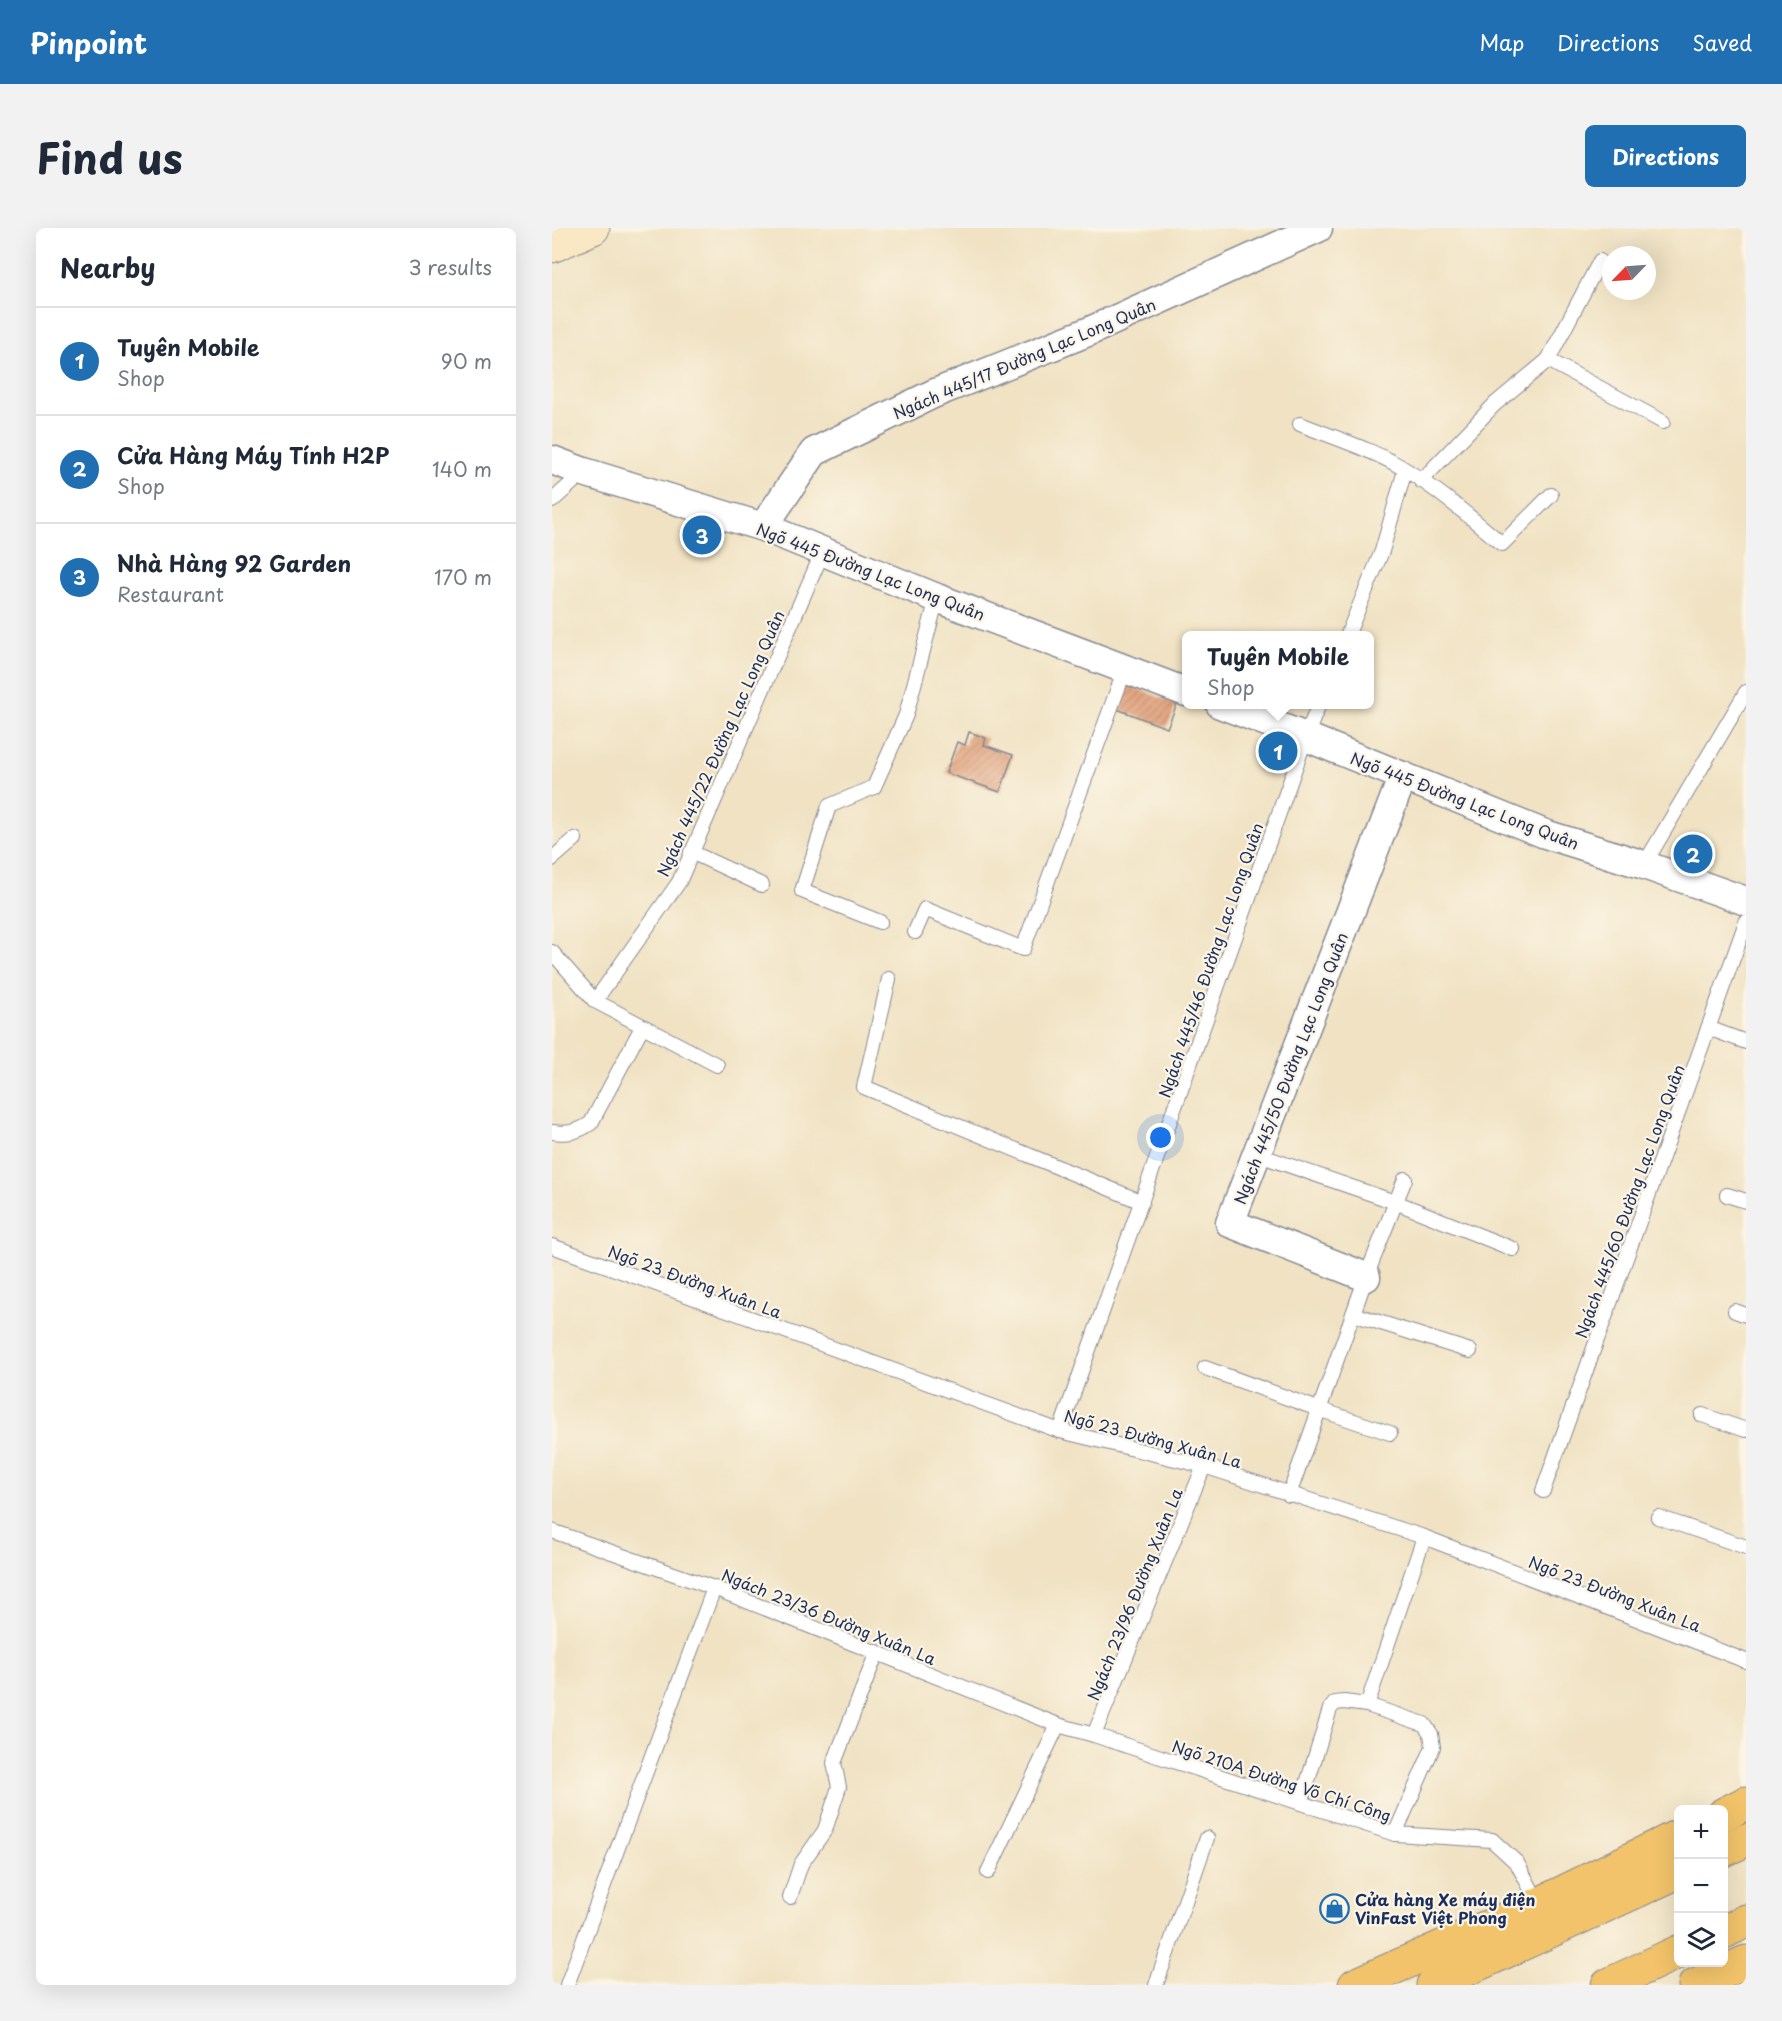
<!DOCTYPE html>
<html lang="en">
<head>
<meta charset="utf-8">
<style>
  body { margin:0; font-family:"Playpen Sans",sans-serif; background:#f2f2f3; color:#1f2937 }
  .controls { position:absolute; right:18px; bottom:18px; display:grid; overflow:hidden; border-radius:9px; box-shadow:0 6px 24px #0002 }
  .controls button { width:54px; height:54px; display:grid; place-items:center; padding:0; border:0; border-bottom:2px solid #e0e1e3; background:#fff; color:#1f2937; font:30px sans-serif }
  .compass { position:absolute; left:1050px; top:18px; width:54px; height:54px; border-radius:50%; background:#fff; box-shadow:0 6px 24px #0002; rotate:245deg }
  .you { position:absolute; left:609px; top:910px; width:21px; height:21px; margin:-15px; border:4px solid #fff; border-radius:50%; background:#1a73e8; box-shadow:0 0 0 9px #1a73e833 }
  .badge { display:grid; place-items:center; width:39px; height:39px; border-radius:50%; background:#1f6fb2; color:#fff; font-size:20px; font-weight:700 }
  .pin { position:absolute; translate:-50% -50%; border:3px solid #fff; box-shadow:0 2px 6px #0006 }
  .popup { position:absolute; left:630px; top:403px; width:192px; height:78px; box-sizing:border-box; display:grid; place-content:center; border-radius:9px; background:#fff; filter:drop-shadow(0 2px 4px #0005); font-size:20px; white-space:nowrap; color:#747a83 }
  .popup b { font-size:22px; color:#1f2937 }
  .popup::after { content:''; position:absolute; left:50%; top:100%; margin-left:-12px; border:12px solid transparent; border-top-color:#fff }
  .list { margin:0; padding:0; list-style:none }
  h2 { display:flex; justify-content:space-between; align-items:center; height:78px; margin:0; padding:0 24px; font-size:26px }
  h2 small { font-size:20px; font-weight:400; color:#747a83 }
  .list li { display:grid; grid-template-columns:39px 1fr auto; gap:18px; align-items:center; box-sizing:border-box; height:108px; padding:0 24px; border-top:2px solid #e0e1e3 }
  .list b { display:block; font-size:22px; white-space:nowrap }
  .list p { margin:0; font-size:20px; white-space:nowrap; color:#747a83 }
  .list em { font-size:20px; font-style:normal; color:#747a83 }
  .icon { flex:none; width:33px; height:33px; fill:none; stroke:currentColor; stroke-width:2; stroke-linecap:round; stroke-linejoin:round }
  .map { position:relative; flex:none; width:1194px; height:1757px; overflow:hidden; border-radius:9px }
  header { display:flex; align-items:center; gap:36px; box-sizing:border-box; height:84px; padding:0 30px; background:#1f6fb2; color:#fff }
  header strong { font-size:28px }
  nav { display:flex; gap:33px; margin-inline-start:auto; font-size:21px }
  .intro { display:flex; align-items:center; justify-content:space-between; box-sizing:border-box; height:144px; padding:0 36px }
  h1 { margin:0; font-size:42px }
  .button { padding:15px 27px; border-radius:9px; background:#1f6fb2; color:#fff; font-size:21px; font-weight:700 }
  main { display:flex; gap:36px; padding:0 36px }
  aside { flex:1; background:#fff; border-radius:9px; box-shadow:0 6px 24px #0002 }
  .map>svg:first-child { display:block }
</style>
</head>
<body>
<header>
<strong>Pinpoint</strong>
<nav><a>Map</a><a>Directions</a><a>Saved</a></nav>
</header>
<div class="intro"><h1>Find us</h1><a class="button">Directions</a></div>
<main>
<aside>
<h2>Nearby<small>3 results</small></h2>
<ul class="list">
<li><span class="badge">1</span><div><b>Tuyên Mobile</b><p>Shop</p></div><em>90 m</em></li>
<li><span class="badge">2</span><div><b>Cửa Hàng Máy Tính H2P</b><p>Shop</p></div><em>140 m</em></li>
<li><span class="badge">3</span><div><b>Nhà Hàng 92 Garden</b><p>Restaurant</p></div><em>170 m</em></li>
</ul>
</aside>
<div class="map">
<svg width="1194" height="1757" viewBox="0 0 1194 1757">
  <defs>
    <pattern id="building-hatch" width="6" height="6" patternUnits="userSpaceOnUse" patternTransform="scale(1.5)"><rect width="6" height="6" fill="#e19f78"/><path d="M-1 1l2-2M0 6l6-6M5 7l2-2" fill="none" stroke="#b68266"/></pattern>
  </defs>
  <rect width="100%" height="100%" fill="#fcf5e5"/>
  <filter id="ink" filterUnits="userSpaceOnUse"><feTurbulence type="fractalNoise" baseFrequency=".0167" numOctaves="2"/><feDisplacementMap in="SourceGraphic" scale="12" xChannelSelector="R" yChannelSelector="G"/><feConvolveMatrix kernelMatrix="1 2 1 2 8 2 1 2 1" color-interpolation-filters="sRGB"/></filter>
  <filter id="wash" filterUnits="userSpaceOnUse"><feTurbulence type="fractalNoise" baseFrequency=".008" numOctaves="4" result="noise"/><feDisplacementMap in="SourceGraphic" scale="24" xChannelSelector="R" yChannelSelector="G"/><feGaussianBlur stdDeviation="1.35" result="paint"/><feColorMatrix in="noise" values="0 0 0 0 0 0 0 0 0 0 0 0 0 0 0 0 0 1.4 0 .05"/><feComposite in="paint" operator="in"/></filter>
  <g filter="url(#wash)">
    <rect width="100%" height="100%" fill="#f0e2c3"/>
    <g id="blocks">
      <g fill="url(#building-hatch)">
        <path d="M 575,456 L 625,476 L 615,500 L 565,481 Z"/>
        <path d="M 417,504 L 434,510 L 432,517 L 461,527 L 448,564 L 394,545 L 405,514 L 413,517 Z"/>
      </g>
    </g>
  </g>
  <g filter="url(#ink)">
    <use href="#blocks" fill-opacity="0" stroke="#868890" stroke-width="1.5"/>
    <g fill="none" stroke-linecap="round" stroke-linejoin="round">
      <defs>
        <g id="service">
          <path d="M 996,132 L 1111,194"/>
          <path d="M 748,196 C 783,210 822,222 854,242 C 888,263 920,290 950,316 L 999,267"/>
          <path d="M 869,253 L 943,176 L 996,132 L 1048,33"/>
          <path d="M 0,273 L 32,244"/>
          <path d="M 795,408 L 830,323 L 853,242"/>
          <path d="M 139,624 L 210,657"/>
          <path d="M 0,631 L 23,611"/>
          <path d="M 1092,637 L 1194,464"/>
          <path d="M 328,694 L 250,663 L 277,578 L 322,559 L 354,487 L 385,370"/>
          <path d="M 363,704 L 373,681 L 471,721 L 573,441"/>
          <path d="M 0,724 L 43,773 L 165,837"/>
          <path d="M 337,751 L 312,859 L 590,974"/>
          <path d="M 43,773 L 127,654 L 271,323"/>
          <path d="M 1156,800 L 1194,814"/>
          <path d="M 0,904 C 16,906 26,904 39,895 L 90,799"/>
          <path d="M 704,926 L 843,974 L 961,1021"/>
          <path d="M 1175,967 L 1194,973"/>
          <path d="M 0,1018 L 508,1203 L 652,1238 L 872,1309 L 1194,1433"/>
          <path d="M 1183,1083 L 1194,1087"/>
          <path d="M 801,1086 L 918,1123"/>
          <path d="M 653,1140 L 766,1181 L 838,1205"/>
          <path d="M 1150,1187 L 1194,1202"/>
          <path d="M 508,1203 L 754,509 L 767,476"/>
          <path d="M 991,1263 L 1194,694"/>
          <path d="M 737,1267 L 814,1049 L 853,951"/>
          <path d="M 1106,1289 L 1194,1319"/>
          <path d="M 0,1303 L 162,1360 L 506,1497 L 542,1507 L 843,1606 L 940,1612 L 965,1635 L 987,1676"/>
          <path d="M 815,1477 L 872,1496 L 879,1506 L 881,1519 L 843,1606"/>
          <path d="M 542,1507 L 652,1238"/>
          <path d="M 749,1575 L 778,1481 L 783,1475 L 792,1474 L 815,1477 L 872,1309"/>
          <path d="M 436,1644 L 506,1497"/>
          <path d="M 238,1669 L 249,1636 L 273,1602 L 287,1559 L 282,1535 L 325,1424"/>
          <path d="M 15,1757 L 162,1360"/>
          <path d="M 604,1757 L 655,1610"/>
        </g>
        <g id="minor">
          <path d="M 0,232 L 32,244 L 211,299 L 385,370 L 634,464"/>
          <path d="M 211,299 L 262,224 L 381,166 L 538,103 L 766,0"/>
          <path d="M 668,476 L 754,509 L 993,606 L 1092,637 L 1194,673"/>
          <path d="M 814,1049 L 678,995 L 851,548"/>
        </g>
        <path id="secondary" d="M 0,18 L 41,0"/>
        <g id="primary">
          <path d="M 1172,1586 L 1194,1575"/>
          <path d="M 803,1757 L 987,1676 L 1126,1608"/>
          <path d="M 1143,1757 L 1194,1734"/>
        </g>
        <g id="trunk">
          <path d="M 1172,1622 L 1194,1612"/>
          <path d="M 1172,1704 L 1194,1693"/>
          <path d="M 881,1757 L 1126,1644"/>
          <path d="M 1056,1757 L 1126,1724"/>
        </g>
      </defs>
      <use href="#service" stroke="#868890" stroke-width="16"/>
      <use href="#minor" stroke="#868890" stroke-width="31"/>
      <use href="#secondary" stroke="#868890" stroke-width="35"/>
      <use href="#primary" stroke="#868890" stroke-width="35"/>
      <use href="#trunk" stroke="#868890" stroke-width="35"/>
      <use href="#service" stroke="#fff" stroke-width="14"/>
      <use href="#minor" stroke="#fff" stroke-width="28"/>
      <use href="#secondary" stroke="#fae7c3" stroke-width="33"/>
      <use href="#primary" stroke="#f2c36a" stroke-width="33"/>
      <use href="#trunk" stroke="#f2c36a" stroke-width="33"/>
    </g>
  </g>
  <defs>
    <symbol id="shop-ring" viewBox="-11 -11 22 22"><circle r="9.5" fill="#fcf5e5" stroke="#1f6fb2" stroke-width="1.5"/><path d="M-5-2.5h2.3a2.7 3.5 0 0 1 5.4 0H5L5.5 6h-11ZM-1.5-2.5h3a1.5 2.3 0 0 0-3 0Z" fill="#1f6fb2"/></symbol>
  </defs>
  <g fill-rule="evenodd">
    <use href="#shop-ring" x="766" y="1664" width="33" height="33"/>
  </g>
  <g text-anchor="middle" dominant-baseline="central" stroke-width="4.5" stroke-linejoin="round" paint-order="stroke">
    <g font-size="16" fill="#1b2f5e" stroke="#fcf5e5">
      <text transform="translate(472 130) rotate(-23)">Ngách 445/17 Đường Lạc Long Quân</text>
      <text transform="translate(319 343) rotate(21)">Ngõ 445 Đường Lạc Long Quân</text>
      <text transform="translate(168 515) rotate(-66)">Ngách 445/22 Đường Lạc Long Quân</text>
      <text transform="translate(913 572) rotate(21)">Ngõ 445 Đường Lạc Long Quân</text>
      <text transform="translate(658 732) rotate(-71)">Ngách 445/46 Đường Lạc Long Quân</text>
      <text transform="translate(738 840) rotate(-69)">Ngách 445/50 Đường Lạc Long Quân</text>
      <text transform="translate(1077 973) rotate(-70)">Ngách 445/60 Đường Lạc Long Quân</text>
      <text transform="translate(143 1053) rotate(20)">Ngõ 23 Đường Xuân La</text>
      <text transform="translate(601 1210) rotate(15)">Ngõ 23 Đường Xuân La</text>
      <text transform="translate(1063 1365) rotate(21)">Ngõ 23 Đường Xuân La</text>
      <text transform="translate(582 1366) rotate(-68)">Ngách 23/96 Đường Xuân La</text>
      <text transform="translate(277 1388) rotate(22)">Ngách 23/36 Đường Xuân La</text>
      <text transform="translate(730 1552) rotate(18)">Ngõ 210A Đường Võ Chí Công</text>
    </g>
    <g font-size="16" font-weight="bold" fill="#1b2f5e" stroke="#fcf5e5" text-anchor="start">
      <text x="803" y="1671">Cửa hàng Xe máy điện<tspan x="803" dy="18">VinFast Việt Phong</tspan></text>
    </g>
  </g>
</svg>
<div class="controls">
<button>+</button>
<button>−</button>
<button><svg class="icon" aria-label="layers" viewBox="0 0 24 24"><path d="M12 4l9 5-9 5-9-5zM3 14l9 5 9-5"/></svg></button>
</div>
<svg class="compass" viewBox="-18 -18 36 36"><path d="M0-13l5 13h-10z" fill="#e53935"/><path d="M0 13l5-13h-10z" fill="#747a83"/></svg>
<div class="you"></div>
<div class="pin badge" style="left:726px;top:523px">1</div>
<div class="popup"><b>Tuyên Mobile</b>Shop</div>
<div class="pin badge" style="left:1141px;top:626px">2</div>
<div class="pin badge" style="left:150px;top:307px">3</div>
</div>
</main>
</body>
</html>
